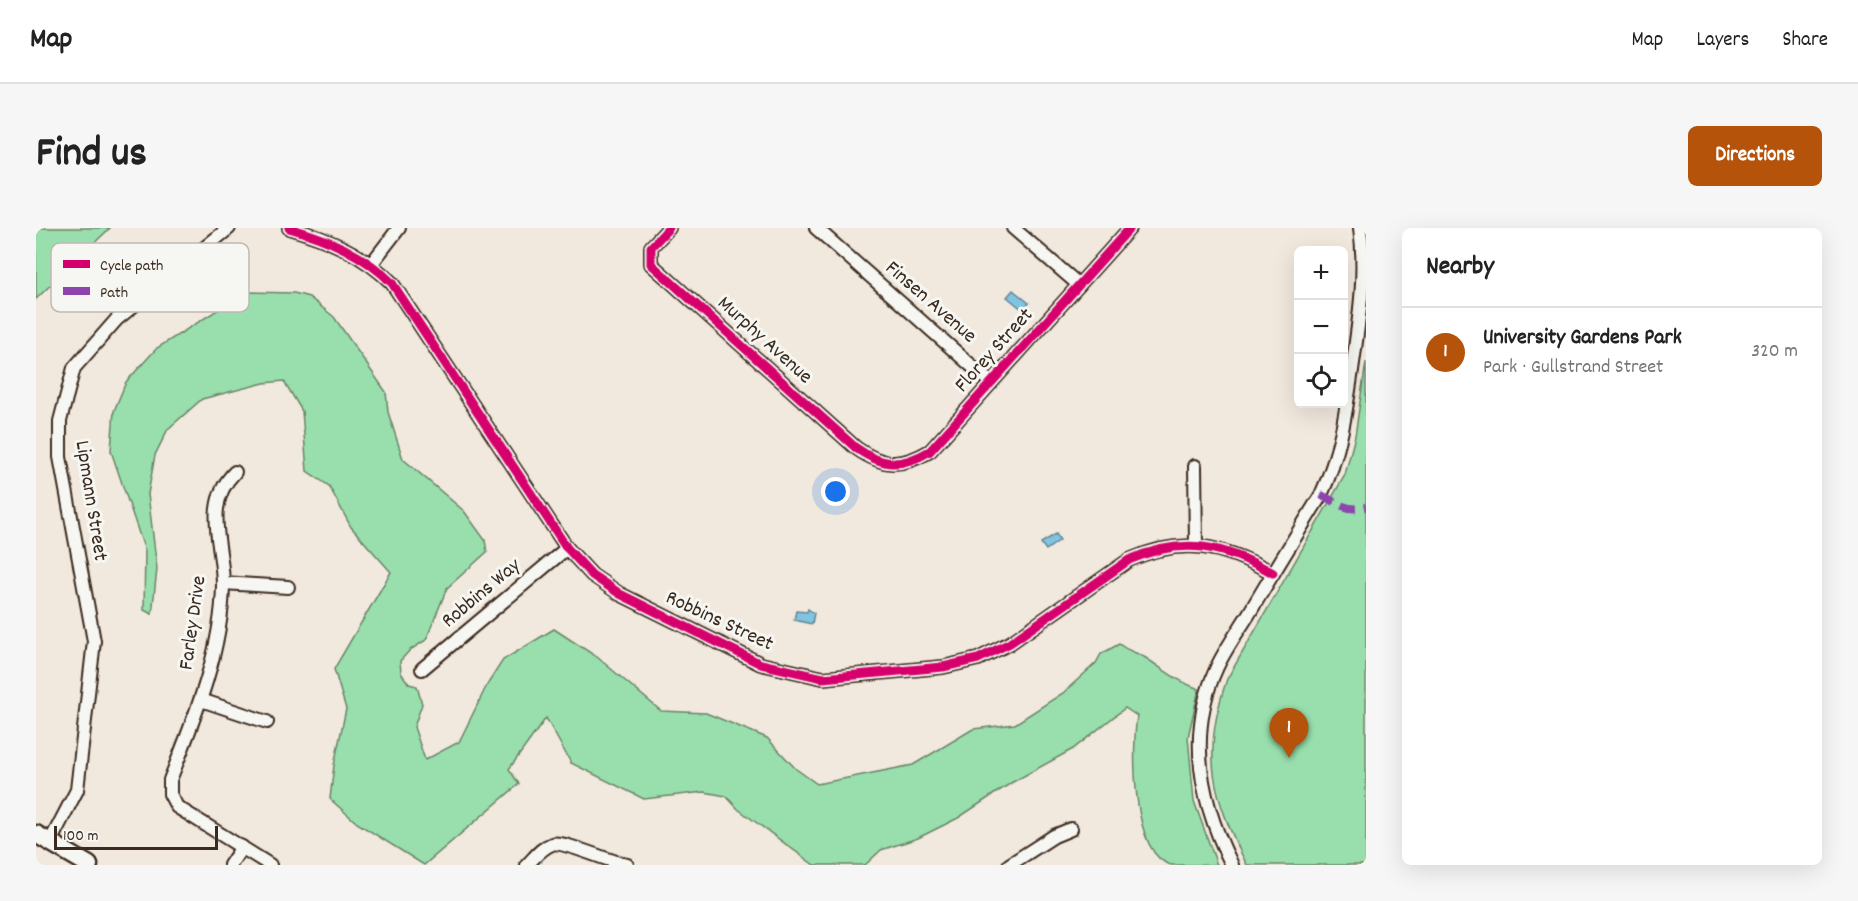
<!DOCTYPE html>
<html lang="en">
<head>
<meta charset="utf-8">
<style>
  body { margin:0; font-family:Dekko,sans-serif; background:#f6f6f6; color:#222 }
  .controls { position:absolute; right:18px; top:18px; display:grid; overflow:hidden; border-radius:9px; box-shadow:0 6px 24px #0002 }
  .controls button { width:54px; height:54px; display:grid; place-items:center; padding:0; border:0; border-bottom:2px solid #e0e0e0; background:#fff; color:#222; font:30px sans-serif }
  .scale { position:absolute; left:18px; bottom:15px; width:164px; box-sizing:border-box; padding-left:6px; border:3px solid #3b2a1e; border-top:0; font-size:16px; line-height:21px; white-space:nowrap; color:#3b2a1e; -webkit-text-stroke:4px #f6f6f2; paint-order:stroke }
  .you { position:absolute; left:800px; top:264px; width:21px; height:21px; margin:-15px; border:4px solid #fff; border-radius:50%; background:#1a73e8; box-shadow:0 0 0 9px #1a73e833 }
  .badge { display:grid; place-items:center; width:39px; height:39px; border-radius:50%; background:#b45309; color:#fff; font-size:20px; font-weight:700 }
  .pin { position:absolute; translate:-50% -50px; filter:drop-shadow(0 2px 3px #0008) }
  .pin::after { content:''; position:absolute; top:32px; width:21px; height:18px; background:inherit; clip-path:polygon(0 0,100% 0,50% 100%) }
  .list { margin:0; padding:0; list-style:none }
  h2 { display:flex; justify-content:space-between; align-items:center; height:78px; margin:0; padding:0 24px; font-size:26px }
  h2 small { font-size:20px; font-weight:400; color:#767676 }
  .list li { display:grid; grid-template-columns:39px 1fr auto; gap:18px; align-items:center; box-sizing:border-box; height:90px; padding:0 24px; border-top:2px solid #e0e0e0 }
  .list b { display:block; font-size:22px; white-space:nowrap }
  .list p { margin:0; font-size:20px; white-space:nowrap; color:#767676 }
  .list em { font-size:20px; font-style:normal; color:#767676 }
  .icon { flex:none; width:33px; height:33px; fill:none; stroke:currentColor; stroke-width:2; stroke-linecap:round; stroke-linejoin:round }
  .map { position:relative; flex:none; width:1330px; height:637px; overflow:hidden; border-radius:9px }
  header { display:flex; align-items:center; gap:36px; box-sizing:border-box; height:84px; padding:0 30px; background:#fff; border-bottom:2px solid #e0e0e0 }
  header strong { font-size:28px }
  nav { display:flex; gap:33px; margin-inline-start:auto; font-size:21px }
  .intro { display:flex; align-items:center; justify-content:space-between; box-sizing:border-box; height:144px; padding:0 36px }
  h1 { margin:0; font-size:42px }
  .button { padding:15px 27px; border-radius:9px; background:#b45309; color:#fff; font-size:21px; font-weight:700 }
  main { display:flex; gap:36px; padding:0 36px }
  aside { flex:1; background:#fff; border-radius:9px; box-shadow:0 6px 24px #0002 }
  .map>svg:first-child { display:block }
</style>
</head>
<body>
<header>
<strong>Map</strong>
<nav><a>Map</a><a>Layers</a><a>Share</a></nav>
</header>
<div class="intro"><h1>Find us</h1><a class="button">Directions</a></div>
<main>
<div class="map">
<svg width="1330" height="637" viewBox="0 0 1330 637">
  <rect width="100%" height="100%" fill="#f1e8de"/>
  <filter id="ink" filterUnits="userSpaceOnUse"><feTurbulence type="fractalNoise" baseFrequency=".0167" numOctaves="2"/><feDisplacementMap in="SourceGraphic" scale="12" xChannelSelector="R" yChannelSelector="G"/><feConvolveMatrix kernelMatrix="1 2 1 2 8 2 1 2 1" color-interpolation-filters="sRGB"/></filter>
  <g filter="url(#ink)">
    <g fill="#98dfad" stroke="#6a8466" stroke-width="1.5">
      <path d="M 0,0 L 74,0 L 0,71 Z"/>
      <path d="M 210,64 L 258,65 L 273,69 L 298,89 L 350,164 L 352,184 L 367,231 L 428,283 L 449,312 L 451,324 L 411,360 L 390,412 L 374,422 L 364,433 L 365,445 L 373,456 L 381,458 L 386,476 L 378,499 L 389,532 L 423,514 L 451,457 L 467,432 L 518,401 L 561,429 L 625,483 L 670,485 L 731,510 L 760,541 L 781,556 L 877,537 L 937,501 L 979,496 L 1027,465 L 1060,435 L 1065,426 L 1083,416 C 1094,425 1099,423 1108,429 C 1126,440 1142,454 1163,461 L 1152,509 L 1158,573 L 1181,637 C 1168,637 1148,637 1135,637 C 1095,626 1096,520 1101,488 L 1089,480 L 1037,521 L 975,555 L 922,590 L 882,610 L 845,622 L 829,637 L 778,637 L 702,581 L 690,568 L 668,564 L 608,571 L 535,535 L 510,490 L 473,541 L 483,556 L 388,637 L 321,595 L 294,571 L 298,537 L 310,481 L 298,441 L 355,344 L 315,299 L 293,258 L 271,243 L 266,183 L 248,153 L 228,155 L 166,171 L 132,201 L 119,227 L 112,266 L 121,341 L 116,386 L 108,382 L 109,323 L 75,223 L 78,183 L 90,154 L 121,120 Z"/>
      <path d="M 1330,134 L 1330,637 L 1211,637 C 1176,568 1165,526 1191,451 L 1309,247 L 1319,208 Z"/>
    </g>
    <g fill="#80c4e1" stroke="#648693" stroke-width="1.5">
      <path d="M 977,62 L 993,75 L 987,82 L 971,69 Z"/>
      <path d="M 1020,306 L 1024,312 L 1010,322 L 1005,315 Z"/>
      <path d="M 772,381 L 778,385 L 776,396 L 758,392 L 760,383 L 771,384 Z"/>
    </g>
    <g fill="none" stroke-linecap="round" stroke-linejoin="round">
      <defs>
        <g id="minor">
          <path d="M 253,0 C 292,11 327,26 356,55 L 531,320 L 556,347 L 584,366 L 725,436 L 787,450 L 907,439 L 942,431 L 974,415 L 1093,332 C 1147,308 1187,317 1237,345"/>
          <path d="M 633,0 L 615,19 L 615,36 L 820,220 C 847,239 865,240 894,223 L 1094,0"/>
          <path d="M 780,0 L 955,155"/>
          <path d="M 977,0 L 1043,57"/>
          <path d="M 336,35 L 363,0"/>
          <path d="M 1159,238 L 1160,317"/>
          <path d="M 199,244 C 166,277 187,316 187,357 C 186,424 158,491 134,552 L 134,566 L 141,579 L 234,637"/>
          <path d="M 187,355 L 252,359"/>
          <path d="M 386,441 L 531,320"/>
          <path d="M 165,472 L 231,494"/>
          <path d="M 14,614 L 41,562 L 58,413 L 24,229 L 24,193 L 38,140 L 81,91 L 193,0"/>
          <path d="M 194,637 L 206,619"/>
          <path d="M 491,637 C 499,629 505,620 516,616 C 526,612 574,634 591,637"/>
          <path d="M 973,637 L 1018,608 L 1035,601"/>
          <path d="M 1196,637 C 1164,574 1150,506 1181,439 C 1190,420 1203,402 1214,384 C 1237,345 1261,306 1285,267 C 1306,222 1311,176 1318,128 C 1324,85 1330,43 1324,0"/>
        </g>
        <path id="major" d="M 0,606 L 53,637"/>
      </defs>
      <use href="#minor" stroke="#3b2a1e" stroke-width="16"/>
      <use href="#major" stroke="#3b2a1e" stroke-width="21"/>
      <use href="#minor" stroke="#f6f6f2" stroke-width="12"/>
      <use href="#major" stroke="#f6f6f2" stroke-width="16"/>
      <path stroke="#8e44ad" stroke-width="8" stroke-dasharray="15 8" stroke-linecap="butt" d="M 1285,267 C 1303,275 1309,284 1330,279"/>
      <defs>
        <g id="cycleway">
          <path d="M 253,0 C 292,11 327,26 356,55 L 531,320 L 556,347 L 584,366 L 725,436 L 787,450 L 907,439 L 942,431 L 974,415 L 1093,332 C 1147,308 1187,317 1237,345"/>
          <path d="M 633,0 L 615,19 L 615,36 L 820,220 C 847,239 865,240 894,223 L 1094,0"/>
        </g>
      </defs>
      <use href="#cycleway" stroke="#f6f6f2" stroke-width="13"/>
      <use href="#cycleway" stroke="#d6006c" stroke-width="9"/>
    </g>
  </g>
  <g text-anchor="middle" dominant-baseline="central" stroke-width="6" stroke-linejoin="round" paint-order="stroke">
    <g font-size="21" fill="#3b2a1e" stroke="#f6f6f2">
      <text transform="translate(894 75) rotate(41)">Finsen Avenue</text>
      <text transform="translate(728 113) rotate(42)">Murphy Avenue</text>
      <text transform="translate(959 123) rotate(-48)">Florey Street</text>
      <text transform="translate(54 273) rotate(81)">Lipmann Street</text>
      <text transform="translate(446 366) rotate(-40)">Robbins Way</text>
      <text transform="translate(683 394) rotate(25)">Robbins Street</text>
      <text transform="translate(158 395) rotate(-82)">Farley Drive</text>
    </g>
  </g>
  <rect x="15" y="15" width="198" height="69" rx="9" fill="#f6f6f2" stroke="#beb9b2" stroke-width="1.5"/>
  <rect x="27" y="32" width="27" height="8" fill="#d6006c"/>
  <rect x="27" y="59" width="27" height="8" fill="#8e44ad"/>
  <g font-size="16" fill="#3b2a1e">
    <text x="64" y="42">Cycle path</text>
    <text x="64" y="69">Path</text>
  </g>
</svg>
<div class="controls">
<button>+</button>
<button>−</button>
<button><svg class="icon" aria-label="locate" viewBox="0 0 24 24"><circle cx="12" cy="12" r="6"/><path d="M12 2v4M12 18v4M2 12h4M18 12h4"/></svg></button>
</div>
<div class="scale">100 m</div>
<div class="you"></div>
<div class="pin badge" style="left:1253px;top:530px">1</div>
</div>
<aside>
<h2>Nearby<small></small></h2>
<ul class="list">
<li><span class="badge">1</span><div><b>University Gardens Park</b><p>Park · Gullstrand Street</p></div><em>320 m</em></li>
</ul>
</aside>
</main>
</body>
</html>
